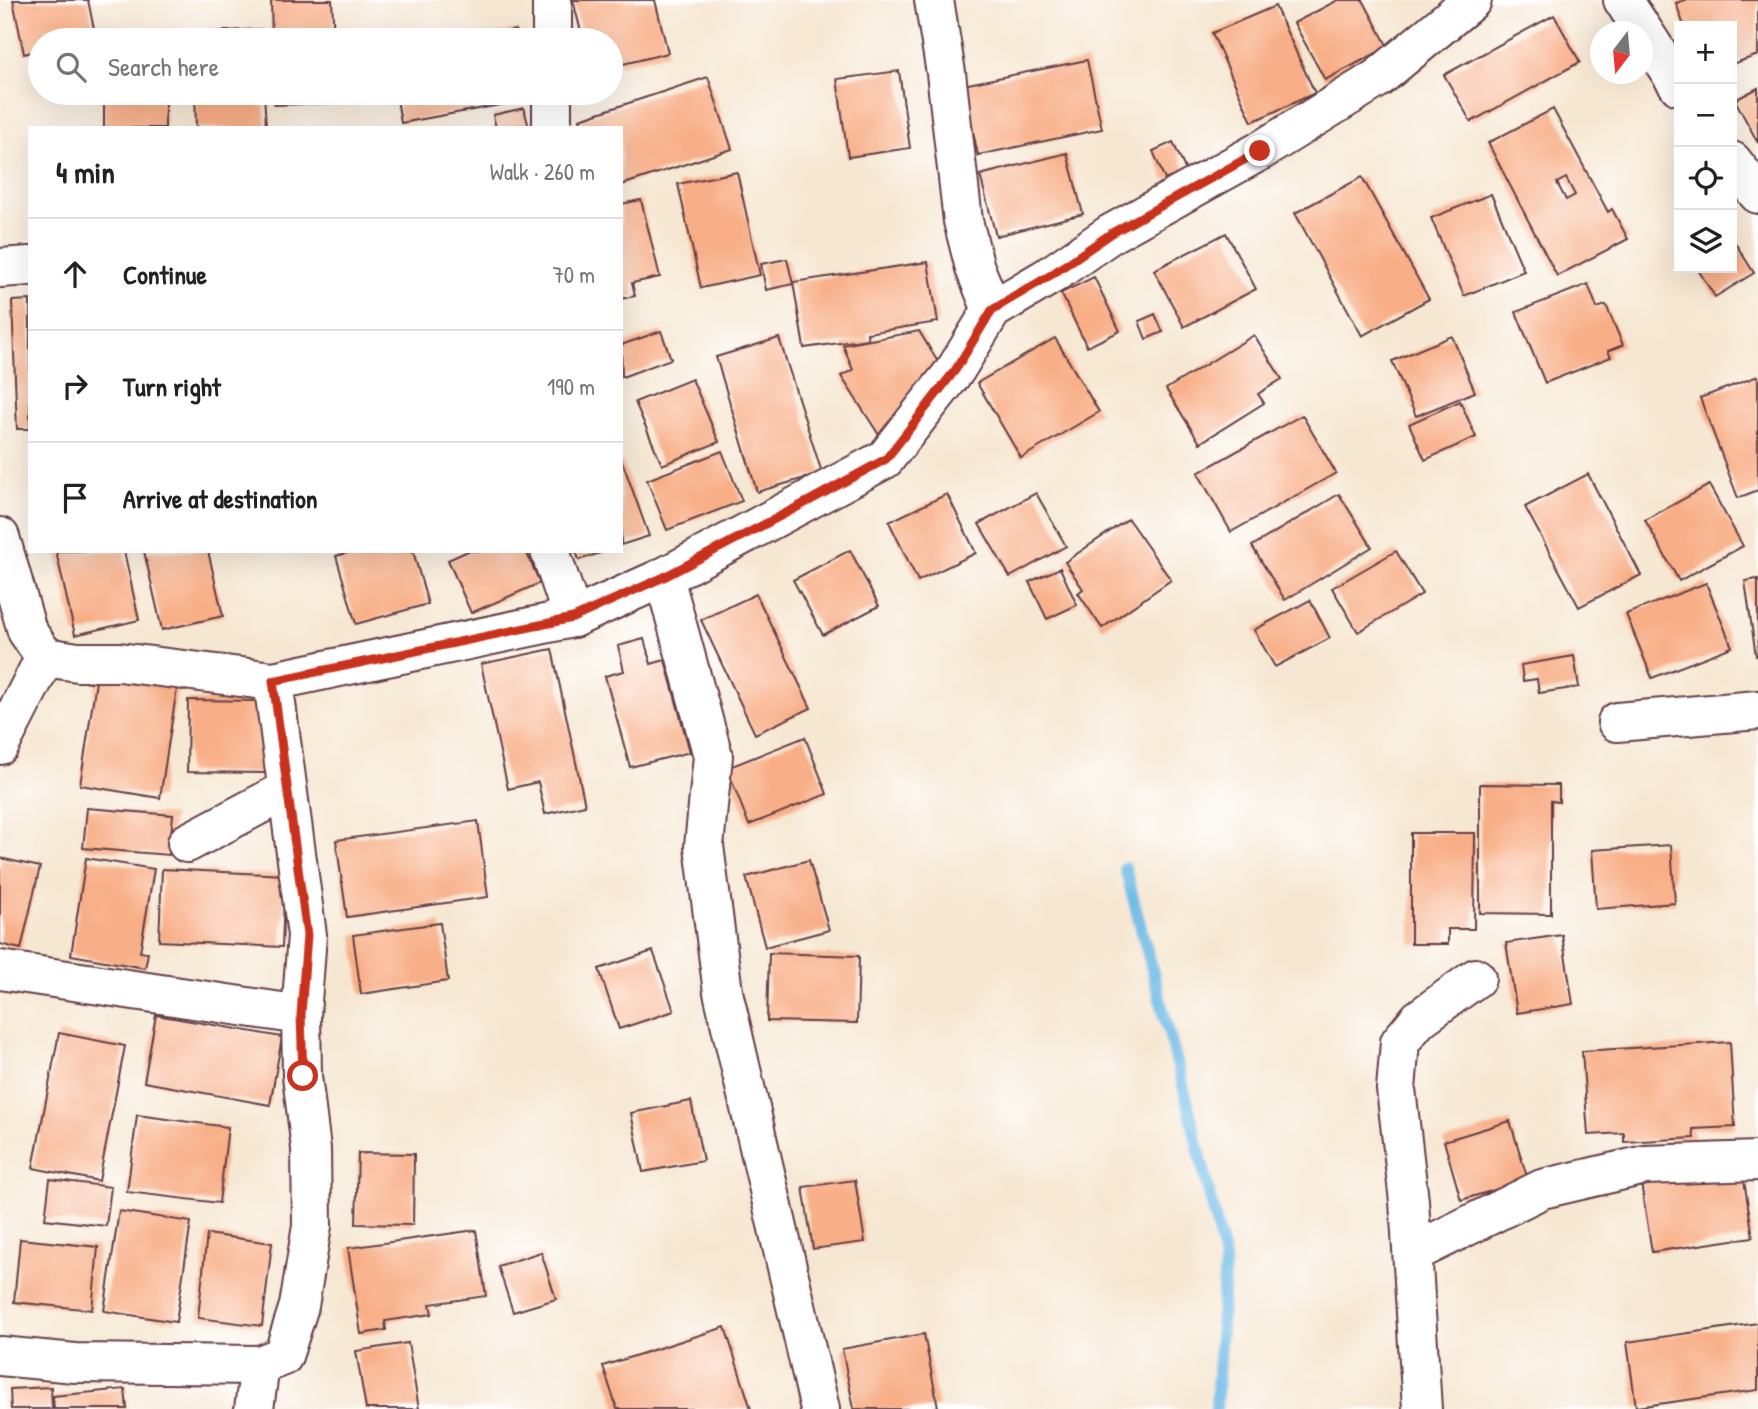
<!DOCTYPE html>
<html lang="en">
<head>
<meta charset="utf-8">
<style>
  body { margin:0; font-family:"Patrick Hand",sans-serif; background:#f2f2f2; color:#222 }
  .controls { position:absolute; right:21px; top:21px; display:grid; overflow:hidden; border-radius:0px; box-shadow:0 7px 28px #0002 }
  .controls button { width:63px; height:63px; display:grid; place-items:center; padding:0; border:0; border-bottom:2px solid #e0e0e0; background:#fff; color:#222; font:35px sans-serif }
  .compass { position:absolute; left:1590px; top:21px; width:63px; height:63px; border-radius:50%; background:#fff; box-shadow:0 7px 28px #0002; rotate:196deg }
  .stop { position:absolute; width:21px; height:21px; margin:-16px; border:5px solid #c8321e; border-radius:50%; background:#fff }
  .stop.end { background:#c8321e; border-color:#fff; box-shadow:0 2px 7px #0008 }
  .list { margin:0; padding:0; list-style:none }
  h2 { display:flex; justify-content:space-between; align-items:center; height:91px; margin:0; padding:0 28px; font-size:30px }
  h2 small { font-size:23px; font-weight:400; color:#767676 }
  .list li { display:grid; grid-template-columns:46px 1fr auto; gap:21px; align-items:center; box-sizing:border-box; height:112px; padding:0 28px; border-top:2px solid #e0e0e0 }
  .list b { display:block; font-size:26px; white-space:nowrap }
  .list em { font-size:23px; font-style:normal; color:#767676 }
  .icon { flex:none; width:38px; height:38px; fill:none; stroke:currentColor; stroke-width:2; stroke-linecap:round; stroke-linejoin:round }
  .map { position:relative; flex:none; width:1758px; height:1409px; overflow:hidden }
  .search { position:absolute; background:#fff; box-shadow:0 7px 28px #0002; left:28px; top:28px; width:595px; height:77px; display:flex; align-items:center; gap:18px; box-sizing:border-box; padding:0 24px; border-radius:38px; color:#767676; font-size:26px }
  .panel { position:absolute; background:#fff; box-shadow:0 7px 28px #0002; left:28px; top:126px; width:595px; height:427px; border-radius:0px }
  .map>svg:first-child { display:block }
</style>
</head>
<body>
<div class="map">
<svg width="1758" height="1409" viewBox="0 0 1758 1409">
  <rect width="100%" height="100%" fill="#fff"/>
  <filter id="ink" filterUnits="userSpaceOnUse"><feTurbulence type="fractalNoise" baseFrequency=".0143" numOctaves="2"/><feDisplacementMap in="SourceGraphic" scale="14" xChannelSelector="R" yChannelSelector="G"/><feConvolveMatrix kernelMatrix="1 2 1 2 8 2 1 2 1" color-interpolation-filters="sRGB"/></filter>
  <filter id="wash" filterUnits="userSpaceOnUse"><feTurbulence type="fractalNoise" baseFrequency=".00686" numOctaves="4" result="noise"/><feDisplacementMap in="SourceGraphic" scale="28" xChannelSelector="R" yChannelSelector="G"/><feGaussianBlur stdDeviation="1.57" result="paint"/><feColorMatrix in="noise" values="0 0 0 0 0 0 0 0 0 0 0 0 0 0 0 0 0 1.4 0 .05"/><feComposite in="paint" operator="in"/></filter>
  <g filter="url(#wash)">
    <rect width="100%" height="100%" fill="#f6e7d2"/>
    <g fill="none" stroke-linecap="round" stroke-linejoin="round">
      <path stroke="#6dbae7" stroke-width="12" d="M 1125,868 L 1187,1100 L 1225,1260 L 1216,1409"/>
    </g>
    <g id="blocks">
      <g fill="#f8ae86" fill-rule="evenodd">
        <path d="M 13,0 L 88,0 L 96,39 L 40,40 L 40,50 L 24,54 Z"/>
        <path d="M 271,0 L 332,0 L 334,40 L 272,40 Z"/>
        <path d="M 573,0 L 655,0 L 668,53 L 611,67 L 611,40 L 583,40 Z"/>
        <path d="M 1338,0 L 1363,0 L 1388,47 L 1325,80 L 1294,23 Z"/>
        <path d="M 1685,0 L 1758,0 L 1758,55 L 1732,64 L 1732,26 L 1684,26 L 1676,3 Z"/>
        <path d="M 1275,6 L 1315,93 L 1252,122 L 1212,33 Z"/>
        <path d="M 1554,15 L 1580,62 L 1471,122 L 1444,75 Z"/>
        <path d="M 261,29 L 261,40 L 192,40 L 191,33 Z"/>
        <path d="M 516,30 L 518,40 L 465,40 L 465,39 Z"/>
        <rect x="143" y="32" width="32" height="8"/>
        <path d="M 1087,60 L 1102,129 L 978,155 L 963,85 Z"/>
        <path d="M 899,71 L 910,148 L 848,157 L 837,79 Z"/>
        <path d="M 708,77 L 732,149 L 621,185 L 621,128 L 583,128 L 580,119 Z"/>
        <path d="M 1758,88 L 1758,143 L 1735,100 Z"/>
        <rect x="104" y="93" width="61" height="35"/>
        <path d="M 195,93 L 264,93 L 266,128 L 196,128 Z"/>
        <path d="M 274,93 L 336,93 L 336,103 L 274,105 Z"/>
        <path d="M 396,93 L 527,93 L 528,100 L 401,123 Z"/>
        <path d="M 524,108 L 529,128 L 496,128 L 493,115 Z"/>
        <path d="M 1553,109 L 1608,212 L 1612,209 L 1628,239 L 1557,276 L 1488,143 ZM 1566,178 L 1575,195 L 1566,200 L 1557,183 Z"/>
        <path d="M 1173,142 L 1186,171 L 1165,180 L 1153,151 Z"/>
        <path d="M 1067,153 L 1083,214 L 996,236 L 980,175 Z"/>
        <path d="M 737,172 L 760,275 L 701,288 L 678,184 Z"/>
        <path d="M 1362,177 L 1429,299 L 1362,336 L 1295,213 Z"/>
        <path d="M 1491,194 L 1524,271 L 1464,296 L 1431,218 Z"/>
        <path d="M 641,200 L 660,277 L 632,283 L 635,296 L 621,299 L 621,204 Z"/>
        <path d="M 1226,233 L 1256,289 L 1184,327 L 1154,270 Z"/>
        <path d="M 1732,238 L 1754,273 L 1715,297 L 1697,268 L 1732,268 Z"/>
        <path d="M 787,259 L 793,284 L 766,290 L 761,264 Z"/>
        <path d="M 928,262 L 938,322 L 867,333 L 868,339 L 804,348 L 793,282 Z"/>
        <path d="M 1094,277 L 1120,331 L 1087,347 L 1061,293 Z"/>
        <path d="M 1588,284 L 1597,308 L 1606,305 L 1623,345 L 1608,351 L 1611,357 L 1545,383 L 1516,312 Z"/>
        <path d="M 30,300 L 30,429 L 17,429 L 12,301 Z"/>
        <path d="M 1155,314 L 1163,332 L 1146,339 L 1139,321 Z"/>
        <path d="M 661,331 L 671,359 L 622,377 L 621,345 Z"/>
        <path d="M 919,331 L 938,362 L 881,438 L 841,376 L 853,370 L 843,345 Z"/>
        <path d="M 1254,335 L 1282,379 L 1258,394 L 1264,403 L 1200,443 L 1166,389 Z"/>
        <path d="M 1452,336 L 1475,392 L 1416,416 L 1392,361 Z"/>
        <path d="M 779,338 L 822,473 L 757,492 L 716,357 Z"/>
        <path d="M 1055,338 L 1099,412 L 1021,458 L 977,383 Z"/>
        <path d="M 1758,376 L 1758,490 L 1738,498 L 1700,398 Z"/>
        <path d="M 692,379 L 719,442 L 662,465 L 635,402 Z"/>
        <path d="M 1460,401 L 1476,437 L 1425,460 L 1409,424 Z"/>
        <path d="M 1302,415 L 1336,473 L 1231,532 L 1198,473 Z"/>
        <path d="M 722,451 L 742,501 L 667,530 L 647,480 Z"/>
        <path d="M 621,458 L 649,536 L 621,545 Z"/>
        <path d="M 1588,474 L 1641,575 L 1579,607 L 1525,507 Z"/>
        <path d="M 1709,485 L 1743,546 L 1679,581 L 1645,520 Z"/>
        <path d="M 1036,493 L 1066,546 L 1010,577 L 979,524 Z"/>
        <path d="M 947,494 L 976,553 L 918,581 L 889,522 Z"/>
        <path d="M 1339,494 L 1372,547 L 1285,600 L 1252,546 Z"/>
        <path d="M 1128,519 L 1171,580 L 1102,628 L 1078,593 L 1083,589 L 1065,562 Z"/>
        <path d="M 850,550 L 879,606 L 823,635 L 793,580 Z"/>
        <path d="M 56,551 L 124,551 L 139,620 L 75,635 Z"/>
        <path d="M 144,551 L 208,551 L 223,616 L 162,630 Z"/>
        <path d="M 354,551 L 413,551 L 428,604 L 356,624 L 336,556 Z"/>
        <path d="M 468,551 L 526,551 L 540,583 L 471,613 L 448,560 Z"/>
        <path d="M 576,551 L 603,551 L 603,552 L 579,560 Z"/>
        <path d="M 1396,551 L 1422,594 L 1358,632 L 1332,588 Z"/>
        <path d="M 1060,568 L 1077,605 L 1047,619 L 1029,582 Z"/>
        <path d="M 1758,579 L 1758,655 L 1756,656 L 1745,581 Z"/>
        <path d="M 1706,583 L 1732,647 L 1652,678 L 1626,614 Z"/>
        <path d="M 756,594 L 811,708 L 755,734 L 701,620 Z"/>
        <path d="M 1310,600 L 1330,638 L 1275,667 L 1254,630 Z"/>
        <path d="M 644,639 L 651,664 L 665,660 L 690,752 L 630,767 L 605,676 L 624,671 L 618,646 Z"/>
        <path d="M 552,649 L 585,805 L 545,814 L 538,782 L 508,789 L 481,664 Z"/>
        <path d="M 1574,656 L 1579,687 L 1539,693 L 1537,679 L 1523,681 L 1521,665 Z"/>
        <path d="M 97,675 L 177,688 L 160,798 L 80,785 Z"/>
        <path d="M 188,700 L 266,701 L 265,773 L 187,772 Z"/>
        <path d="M 805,737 L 827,794 L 749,825 L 727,768 Z"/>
        <path d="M 1480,784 L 1559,785 L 1559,802 L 1551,801 L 1551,914 L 1480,913 Z"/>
        <path d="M 87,808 L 173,815 L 169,855 L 83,848 Z"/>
        <path d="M 478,821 L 488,897 L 347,917 L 336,840 Z"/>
        <path d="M 1411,833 L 1475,833 L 1474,929 L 1448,929 L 1448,944 L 1411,944 Z"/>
        <path d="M 1671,845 L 1675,903 L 1596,909 L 1592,850 Z"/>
        <path d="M 0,858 L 40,867 L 21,949 L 0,944 Z"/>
        <path d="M 86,858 L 154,869 L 140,952 L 148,953 L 145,968 L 71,955 Z"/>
        <path d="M 809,860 L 829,930 L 765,947 L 746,877 Z"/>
        <path d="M 162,869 L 285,875 L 282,947 L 159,941 Z"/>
        <path d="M 440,923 L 448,981 L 361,994 L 353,935 Z"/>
        <path d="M 1562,935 L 1573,1004 L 1517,1013 L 1506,943 Z"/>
        <path d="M 653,951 L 674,1011 L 619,1029 L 599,969 Z"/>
        <path d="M 769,953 L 859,956 L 857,1023 L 767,1021 Z"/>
        <path d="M 156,1015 L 282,1037 L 270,1105 L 144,1082 Z"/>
        <path d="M 59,1033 L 125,1046 L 99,1181 L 33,1168 Z"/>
        <path d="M 1730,1042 L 1735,1127 L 1693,1129 L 1694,1138 L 1624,1142 L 1624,1133 L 1588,1135 L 1582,1051 Z"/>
        <path d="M 691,1101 L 703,1161 L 643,1172 L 631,1113 Z"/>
        <path d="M 137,1115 L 228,1127 L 219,1203 L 127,1192 Z"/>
        <path d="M 1510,1121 L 1528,1180 L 1461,1200 L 1444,1141 Z"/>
        <path d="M 358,1153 L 414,1154 L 413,1225 L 356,1224 Z"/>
        <path d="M 1742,1168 L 1753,1237 L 1652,1252 L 1641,1183 Z"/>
        <path d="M 50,1179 L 111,1187 L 106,1226 L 45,1219 Z"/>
        <path d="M 855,1180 L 865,1242 L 813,1249 L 803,1187 Z"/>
        <path d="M 119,1211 L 191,1222 L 176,1322 L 104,1311 Z"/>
        <path d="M 476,1230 L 486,1296 L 430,1304 L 432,1314 L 385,1321 L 386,1330 L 361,1334 L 348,1248 Z"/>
        <path d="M 207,1234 L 272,1243 L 262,1326 L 198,1318 Z"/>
        <path d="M 20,1239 L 98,1247 L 92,1310 L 14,1302 Z"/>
        <path d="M 541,1252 L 556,1299 L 513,1312 L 498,1266 Z"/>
        <path d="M 1758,1323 L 1758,1390 L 1636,1407 L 1627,1342 Z"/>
        <path d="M 725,1327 L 751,1409 L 617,1409 L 603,1366 Z"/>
        <path d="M 924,1334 L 938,1407 L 927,1409 L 854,1409 L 842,1349 Z"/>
        <path d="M 408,1343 L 419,1409 L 366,1409 L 356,1351 Z"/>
        <path d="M 51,1387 L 52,1409 L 11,1409 L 10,1389 Z"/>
        <path d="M 125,1389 L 127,1409 L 54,1409 L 53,1396 Z"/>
      </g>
    </g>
  </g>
  <g filter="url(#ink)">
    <use href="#blocks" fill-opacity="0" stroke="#643d44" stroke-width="2"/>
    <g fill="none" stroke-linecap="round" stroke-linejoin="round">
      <defs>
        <g id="minor">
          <path d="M 552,0 L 552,40"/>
          <path d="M 934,0 L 946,73 L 963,221 L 975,268 L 992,310"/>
          <path d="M 1623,0 L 1679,86"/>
          <path d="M 552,93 L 552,128"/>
          <path d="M 1732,161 L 1758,194"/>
          <path d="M 0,268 L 30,266"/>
          <path d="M 0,537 L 27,631 L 45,657 L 78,662 L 119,662 L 273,681 L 573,618 L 664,577 L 885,459 L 956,369 L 992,310 L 1051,275 L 1112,233 L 1260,151 L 1378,78 L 1472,0"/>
          <path d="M 550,551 L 573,618"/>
          <path d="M 664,577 L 713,756 L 704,846 L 723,992 L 820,1409"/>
          <path d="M 1617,722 L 1758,710"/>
          <path d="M 0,745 L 45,657"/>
          <path d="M 187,843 L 287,790"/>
          <path d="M 0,970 L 301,1015"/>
          <path d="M 1413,1253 L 1542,1189 L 1645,1165 L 1758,1161"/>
          <path d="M 0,1356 L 75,1363 L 260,1365"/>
          <path d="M 254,1409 L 260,1365 L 283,1356 L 299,1306 L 312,1226 L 311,1149 L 302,1076 L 301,1015 L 307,935 L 273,681"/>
          <path d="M 1422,1409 L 1409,1201 L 1396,1089 L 1400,1042 L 1419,1019 L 1476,978"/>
        </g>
      </defs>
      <use href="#minor" stroke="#643d44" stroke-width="42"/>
      <use href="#minor" stroke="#fff" stroke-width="38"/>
    </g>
  </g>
  <g fill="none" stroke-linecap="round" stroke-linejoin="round" filter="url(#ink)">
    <path stroke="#c8321e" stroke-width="9" d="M 303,1076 L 301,1015 L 307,935 L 273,681 L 573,618 L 664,577 L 807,502 L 886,459 L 956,369 L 992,310 L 1051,275 L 1112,233 L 1260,151"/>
  </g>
</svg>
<div class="controls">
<button>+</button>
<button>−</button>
<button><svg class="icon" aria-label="locate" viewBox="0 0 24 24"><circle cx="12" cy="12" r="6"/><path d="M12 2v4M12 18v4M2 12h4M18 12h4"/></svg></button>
<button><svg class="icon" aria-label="layers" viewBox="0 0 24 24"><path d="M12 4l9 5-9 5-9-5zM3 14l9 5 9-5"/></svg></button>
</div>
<svg class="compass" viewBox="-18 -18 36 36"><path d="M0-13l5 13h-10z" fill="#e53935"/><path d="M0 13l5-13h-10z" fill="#767676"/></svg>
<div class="stop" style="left:303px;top:1076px"></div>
<div class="stop end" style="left:1260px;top:151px"></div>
<div class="search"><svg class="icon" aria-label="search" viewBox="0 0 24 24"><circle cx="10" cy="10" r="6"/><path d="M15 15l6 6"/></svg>Search here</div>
<section class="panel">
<h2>4 min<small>Walk · 260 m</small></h2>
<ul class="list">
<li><svg class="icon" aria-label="ahead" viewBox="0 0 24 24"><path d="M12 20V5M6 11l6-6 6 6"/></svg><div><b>Continue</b></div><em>70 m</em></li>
<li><svg class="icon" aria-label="right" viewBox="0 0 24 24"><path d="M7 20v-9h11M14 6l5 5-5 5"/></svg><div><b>Turn right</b></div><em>190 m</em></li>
<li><svg class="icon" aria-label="arrive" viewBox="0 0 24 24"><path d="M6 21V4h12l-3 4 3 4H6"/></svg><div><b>Arrive at destination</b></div></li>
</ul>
</section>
</div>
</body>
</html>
